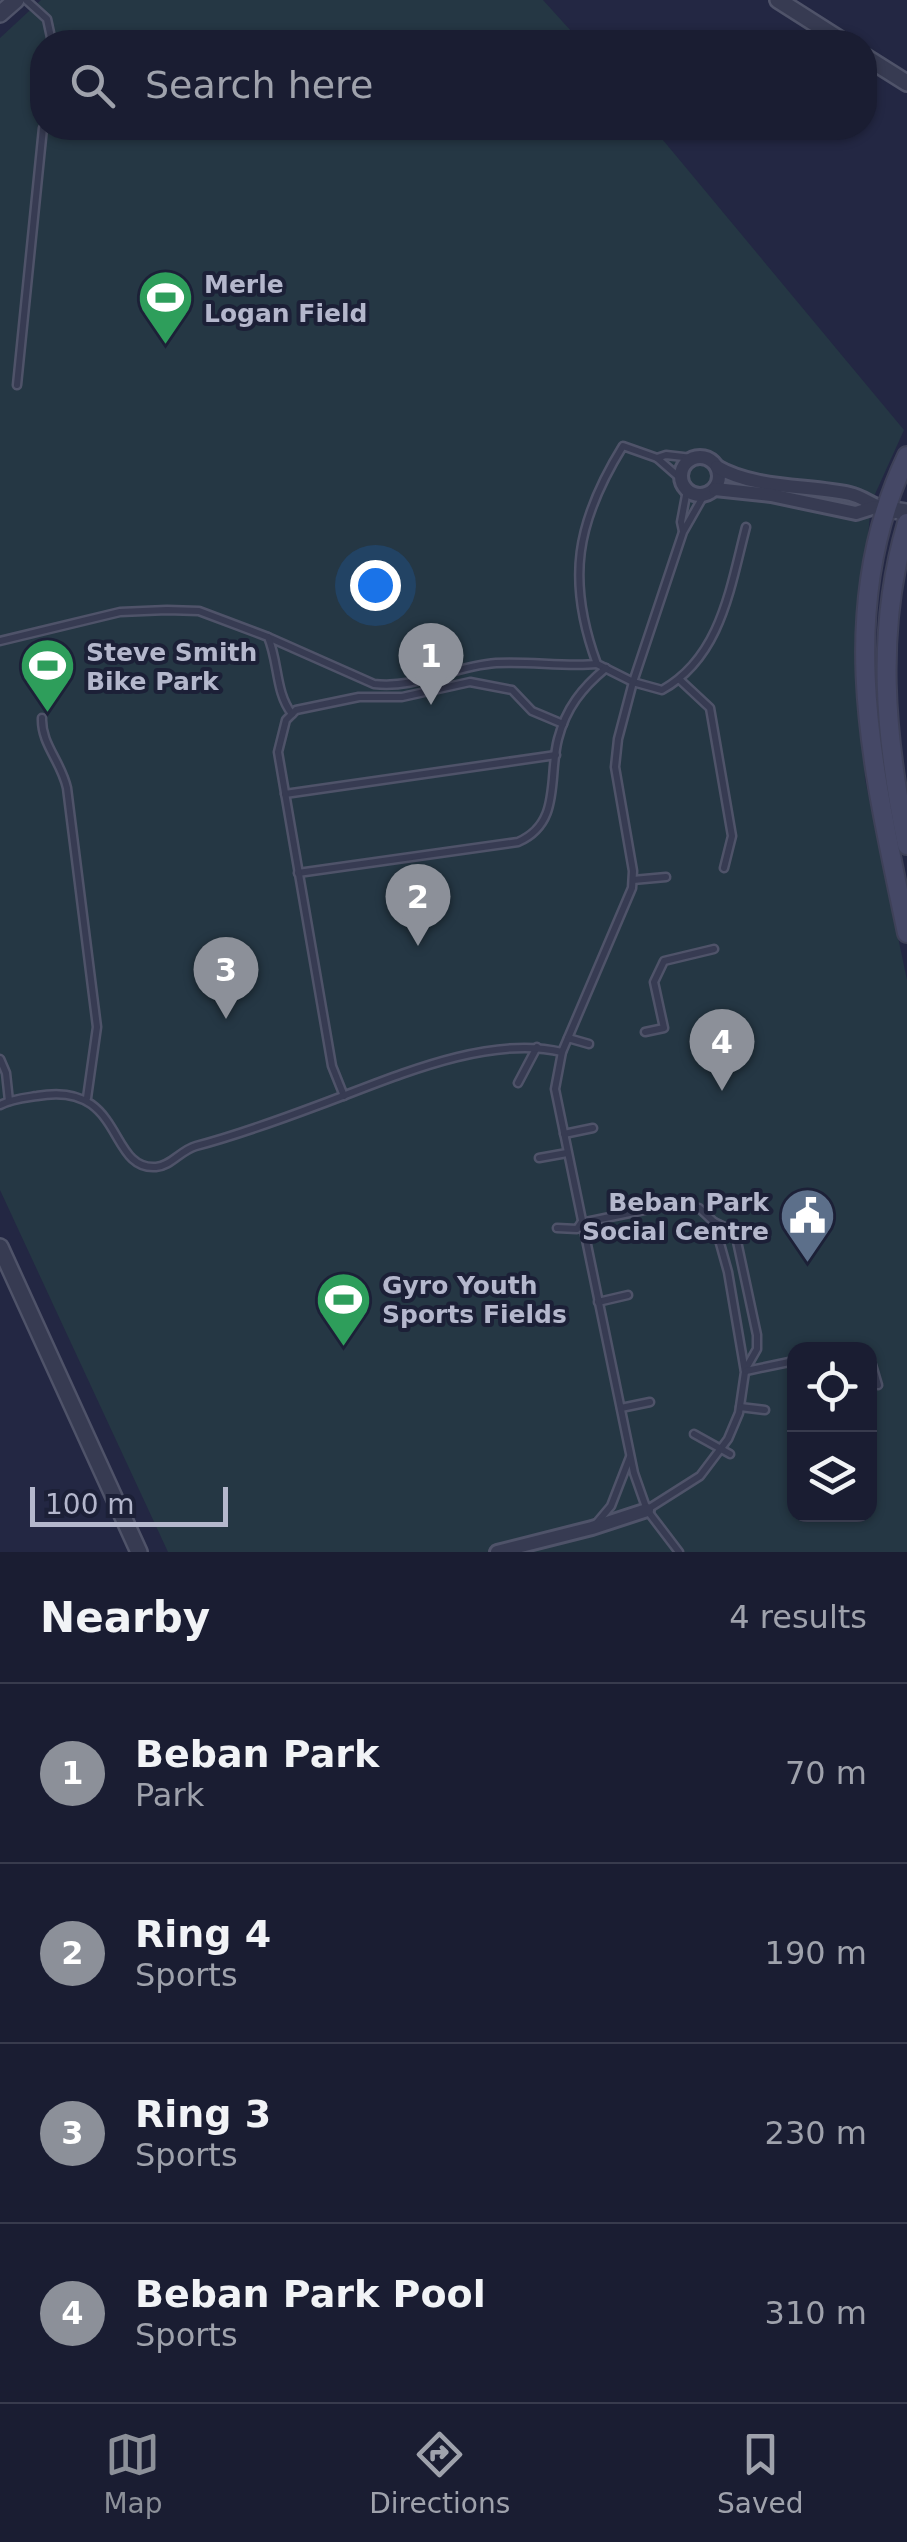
<!DOCTYPE html>
<html lang="en">
<head>
<meta charset="utf-8">
<style>
  body { margin:0; font-family:"DejaVu Sans",sans-serif; background:#23263a; color:#f1f3f6 }
  .controls { position:absolute; right:30px; bottom:30px; display:grid; overflow:hidden; border-radius:20px; box-shadow:0 2px 8px #0004 }
  .controls button { width:90px; height:90px; display:grid; place-items:center; padding:0; border:0; border-bottom:2px solid #383b4d; background:#1a1d32; color:#f1f3f6; font:50px sans-serif }
  .scale { position:absolute; left:30px; bottom:25px; width:198px; box-sizing:border-box; padding-left:10px; border:5px solid #b4b7cc; border-top:0; font-size:28px; line-height:35px; white-space:nowrap; color:#b4b7cc; -webkit-text-stroke:8px #1c2037; paint-order:stroke }
  .you { position:absolute; left:375px; top:585px; width:35px; height:35px; margin:-25px; border:8px solid #fff; border-radius:50%; background:#1a73e8; box-shadow:0 0 0 15px #1a73e833 }
  .badge { display:grid; place-items:center; width:65px; height:65px; border-radius:50%; background:#8c9099; color:#fff; font-size:32px; font-weight:700 }
  .pin { position:absolute; translate:-50% -82px; filter:drop-shadow(0 2px 5px #0008) }
  .pin::after { content:''; position:absolute; top:52px; width:35px; height:30px; background:inherit; clip-path:polygon(0 0,100% 0,50% 100%) }
  .list { margin:0; padding:0; list-style:none }
  h2 { display:flex; justify-content:space-between; align-items:center; height:130px; margin:0; padding:0 40px; font-size:42px }
  h2 small { font-size:32px; font-weight:400; color:#9fa2ac }
  .list li { display:grid; grid-template-columns:65px 1fr auto; gap:30px; align-items:center; box-sizing:border-box; height:180px; padding:0 40px; border-top:2px solid #383b4d }
  .list b { display:block; font-size:38px; white-space:nowrap }
  .list p { margin:0; font-size:32px; white-space:nowrap; color:#9fa2ac }
  .list em { font-size:32px; font-style:normal; color:#9fa2ac }
  .icon { flex:none; width:55px; height:55px; fill:none; stroke:currentColor; stroke-width:2; stroke-linecap:round; stroke-linejoin:round }
  .map { position:relative; flex:none; width:907px; height:1552px; overflow:hidden }
  .search { position:absolute; background:#1a1d32; box-shadow:0 2px 8px #0004; left:30px; right:30px; top:30px; height:110px; display:flex; align-items:center; gap:25px; box-sizing:border-box; padding:0 35px; border-radius:40px; color:#9fa2ac; font-size:38px }
  .sheet { height:850px; background:#1a1d32 }
  nav { display:flex; justify-content:space-around; align-items:center; box-sizing:border-box; height:140px; border-top:2px solid #383b4d; background:#1a1d32; font-size:28px; color:#9fa2ac }
  nav a { display:grid; justify-items:center; gap:5px }
  nav .on { color:#8c9099 }
  .map>svg:first-child { display:block }
</style>
</head>
<body>
<div class="map">
<svg width="907" height="1552" viewBox="0 0 907 1552">
  <rect width="100%" height="100%" fill="#232743"/>
  <path fill="#253744" fill-rule="evenodd" d="M 41,0 L 543,0 L 581,42 L 42,42 L 42,128 L 653,128 L 904,430 L 871,503 L 860,630 L 865,779 L 907,980 L 907,1552 L 168,1552 L 0,1190 L 0,38 ZM 794,1350 L 870,1350 L 870,1514 L 794,1514 Z"/>
  <g fill="none" stroke-linecap="round" stroke-linejoin="round">
    <defs>
      <g id="service">
        <path d="M 26,0 L 47,19 L 52,42"/>
        <path d="M 17,385 L 43,128"/>
        <path d="M 657,458 L 666,455 L 692,458"/>
        <path d="M 681,479 L 657,458 L 623,446 C 576,522 566,580 597,664 L 633,682 L 662,690 C 721,657 730,588 746,527"/>
        <path d="M 683,531 L 681,522 L 687,490"/>
        <path d="M 268,637 L 374,684 C 417,689 453,666 496,663 C 530,661 564,667 597,664"/>
        <path d="M 0,641 L 120,612 L 167,610 L 199,611 L 268,637 C 279,663 275,692 292,714"/>
        <path d="M 680,680 L 710,708 L 732,836 L 724,868"/>
        <path d="M 42,718 C 41,744 61,761 67,788 L 97,1027 L 87,1098"/>
        <path d="M 285,794 L 556,755"/>
        <path d="M 298,873 L 518,842 C 562,823 548,777 558,739 C 566,708 582,688 606,668"/>
        <path d="M 633,880 L 666,877"/>
        <path d="M 645,1032 L 664,1028 L 654,982 L 664,961 L 714,949"/>
        <path d="M 568,1038 L 589,1044"/>
        <path d="M 0,1059 L 6,1073 L 9,1101"/>
        <path d="M 518,1083 L 537,1047"/>
        <path d="M 344,1096 L 332,1066 L 278,752 L 286,720 L 296,710 L 359,697 L 402,697 L 470,682 L 512,690 L 532,711 L 563,724"/>
        <path d="M 0,1105 C 12,1099 24,1098 37,1096 C 125,1080 107,1171 156,1167 C 171,1166 181,1150 196,1146 C 238,1135 279,1120 319,1105 C 390,1079 486,1034 562,1052"/>
        <path d="M 564,1134 L 593,1128"/>
        <path d="M 539,1158 L 567,1153"/>
        <path d="M 714,1222 L 735,1232 L 757,1335 L 757,1349 L 745,1370"/>
        <path d="M 557,1228 L 577,1229 L 581,1223 L 678,1203 L 699,1208 L 714,1222 L 728,1272 L 745,1372 L 739,1413 L 728,1439 L 700,1476 L 648,1509"/>
        <path d="M 598,1302 L 628,1295"/>
        <path d="M 870,1358 L 878,1385"/>
        <path d="M 746,1371 L 794,1361"/>
        <path d="M 740,1407 L 765,1410"/>
        <path d="M 621,1408 L 650,1402"/>
        <path d="M 694,1434 L 730,1454"/>
        <path d="M 595,1525 L 611,1506 L 630,1457"/>
        <path d="M 679,1552 L 647,1510 L 634,1473 L 555,1089 L 562,1052 L 632,888 L 633,871 L 615,767 L 618,739 L 633,682 L 683,532 L 704,495"/>
      </g>
      <g id="minor">
        <circle cx="700" cy="476" r="19"/>
        <path d="M 717,467 C 755,489 808,485 850,494 C 864,497 873,507 887,509"/>
        <path d="M 715,489 L 771,495 L 856,513 L 875,507"/>
        <path d="M 497,1552 L 592,1528 L 647,1510"/>
      </g>
      <g id="tertiary">
        <path d="M 778,0 L 844,42"/>
        <path d="M 0,14 L 16,0"/>
        <path d="M 864,56 L 907,83"/>
        <path d="M 887,509 L 907,512"/>
        <path d="M 0,1247 L 139,1552"/>
      </g>
      <g id="secondary">
        <path d="M 907,456 C 832,612 874,773 907,933"/>
        <path d="M 907,523 C 875,631 885,737 907,845"/>
      </g>
    </defs>
    <use href="#service" stroke="#4f5369" stroke-width="11"/>
    <use href="#minor" stroke="#4f5369" stroke-width="18"/>
    <use href="#tertiary" stroke="#4f5369" stroke-width="20"/>
    <use href="#secondary" stroke="#3e4158" stroke-width="22"/>
    <use href="#service" stroke="#373b52" stroke-width="6"/>
    <use href="#minor" stroke="#373b52" stroke-width="12"/>
    <use href="#tertiary" stroke="#373b52" stroke-width="15"/>
    <use href="#secondary" stroke="#454866" stroke-width="18"/>
  </g>
  <defs>
    <symbol id="stadium-pin" viewBox="-11 -11 22 30"><path d="M0 17L-7.5 6A9.5 9.5 0 1 1 7.5 6Z" fill="#2e9e5b" stroke="#1c2037"/><path d="M0-5a6.5 5 0 1 0 0 10a6.5 5 0 1 0 0-10ZM-3.5-1.8h7v3.6h-7Z" fill="#fff"/></symbol>
    <symbol id="civic-pin" viewBox="-11 -11 22 30"><path d="M0 17L-7.5 6A9.5 9.5 0 1 1 7.5 6Z" fill="#5c6f8a" stroke="#1c2037"/><path d="M-.6-6.5H3V-4.5H.6V-3L4-1V1h2V6H-6V1h2V-1L-.6-3ZM-1.2 2.5V6h2.4V2.5Z" fill="#fff"/></symbol>
  </defs>
  <g fill-rule="evenodd">
    <use href="#stadium-pin" x="134" y="266" width="63" height="86"/>
    <use href="#stadium-pin" x="16" y="634" width="63" height="86"/>
    <use href="#civic-pin" x="776" y="1184" width="63" height="86"/>
    <use href="#stadium-pin" x="312" y="1268" width="63" height="86"/>
  </g>
  <g text-anchor="middle" dominant-baseline="central" stroke-width="8" stroke-linejoin="round" paint-order="stroke">
    <g font-size="25" font-weight="bold" fill="#b4b7cc" stroke="#1c2037" text-anchor="start">
      <text x="204" y="284">Merle<tspan x="204" dy="29">Logan Field</tspan></text>
      <text x="86" y="652">Steve Smith<tspan x="86" dy="29">Bike Park</tspan></text>
      <text x="769" y="1202" text-anchor="end">Beban Park<tspan x="769" dy="29">Social Centre</tspan></text>
      <text x="382" y="1285">Gyro Youth<tspan x="382" dy="29">Sports Fields</tspan></text>
    </g>
  </g>
</svg>
<div class="controls">
<button><svg class="icon" aria-label="locate" viewBox="0 0 24 24"><circle cx="12" cy="12" r="6"/><path d="M12 2v4M12 18v4M2 12h4M18 12h4"/></svg></button>
<button><svg class="icon" aria-label="layers" viewBox="0 0 24 24"><path d="M12 4l9 5-9 5-9-5zM3 14l9 5 9-5"/></svg></button>
</div>
<div class="scale">100 m</div>
<div class="you"></div>
<div class="pin badge" style="left:431px;top:705px">1</div>
<div class="pin badge" style="left:418px;top:946px">2</div>
<div class="pin badge" style="left:226px;top:1019px">3</div>
<div class="pin badge" style="left:722px;top:1091px">4</div>
<div class="search"><svg class="icon" aria-label="search" viewBox="0 0 24 24"><circle cx="10" cy="10" r="6"/><path d="M15 15l6 6"/></svg>Search here</div>
</div>
<section class="sheet">
<h2>Nearby<small>4 results</small></h2>
<ul class="list">
<li><span class="badge">1</span><div><b>Beban Park</b><p>Park</p></div><em>70 m</em></li>
<li><span class="badge">2</span><div><b>Ring 4</b><p>Sports</p></div><em>190 m</em></li>
<li><span class="badge">3</span><div><b>Ring 3</b><p>Sports</p></div><em>230 m</em></li>
<li><span class="badge">4</span><div><b>Beban Park Pool</b><p>Sports</p></div><em>310 m</em></li>
</ul>
</section>
<nav>
<a class="on"><svg class="icon" aria-label="map" viewBox="0 0 24 24"><path d="M3 6l6-2 6 2 6-2v14l-6 2-6-2-6 2zM9 4v14M15 6v14"/></svg>Map</a>
<a><svg class="icon" aria-label="directions" viewBox="0 0 24 24"><path d="M12 3l9 9-9 9-9-9zM9 14v-3h6M13 9l2 2-2 2"/></svg>Directions</a>
<a><svg class="icon" aria-label="saved" viewBox="0 0 24 24"><path d="M7 4h10v16l-5-4-5 4z"/></svg>Saved</a>
</nav>
</body>
</html>
